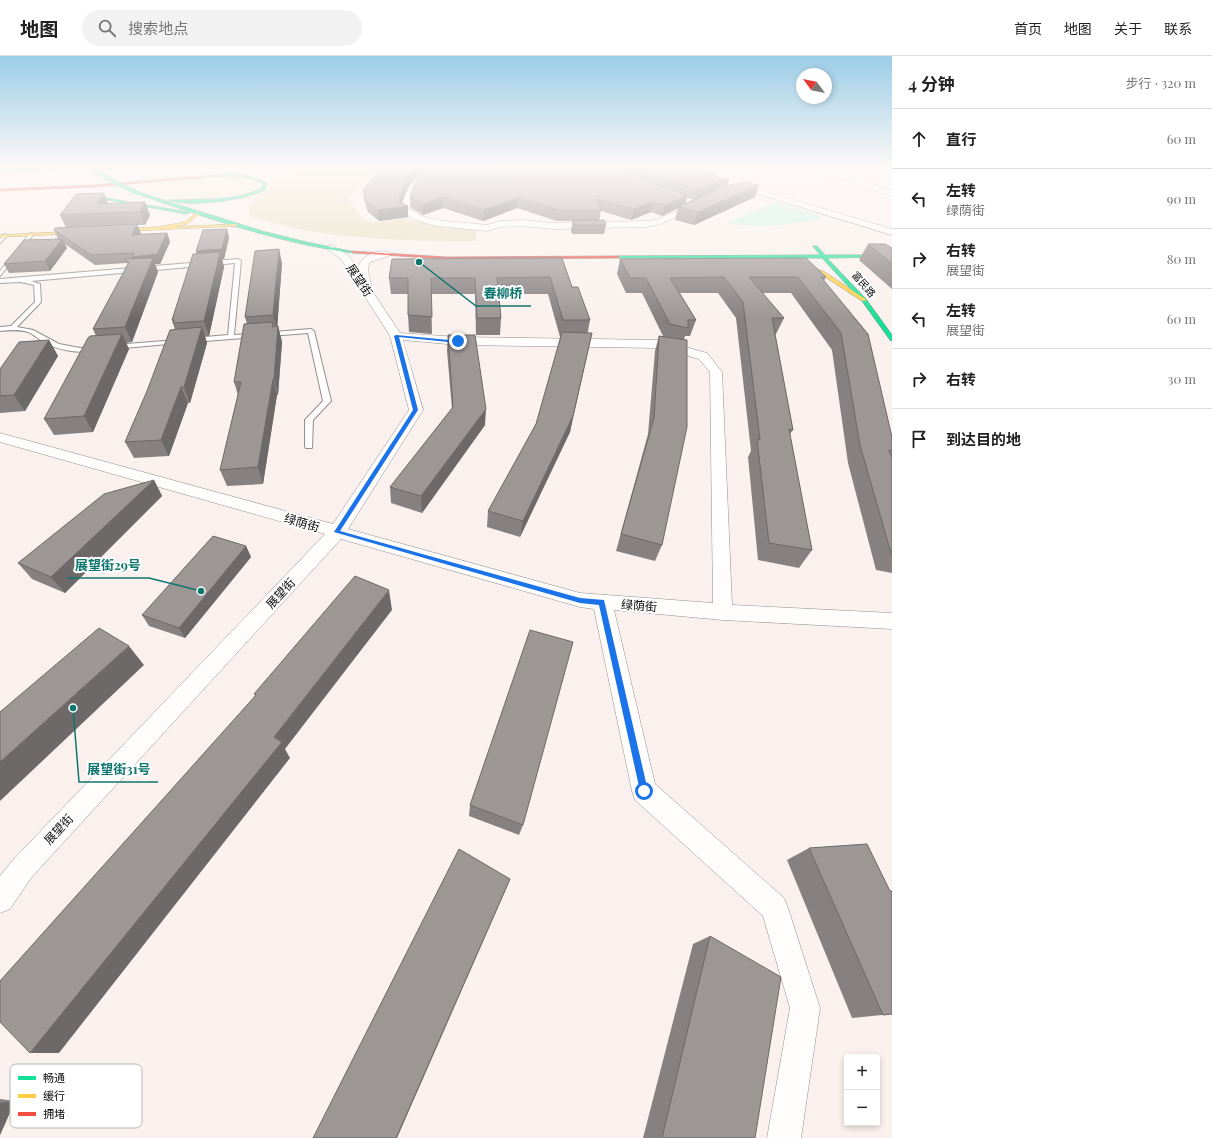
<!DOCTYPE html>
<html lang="zh">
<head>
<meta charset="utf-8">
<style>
  body { margin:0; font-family:"Playfair Display","Noto Sans SC",serif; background:#f2f2f2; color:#222 }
  .controls { position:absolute; right:12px; bottom:12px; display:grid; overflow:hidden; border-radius:4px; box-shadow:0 2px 6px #0003 }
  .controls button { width:36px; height:36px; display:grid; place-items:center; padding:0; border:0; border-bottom:1px solid #e0e0e0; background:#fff; color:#222; font:20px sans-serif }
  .compass { position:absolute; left:796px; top:12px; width:36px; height:36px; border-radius:50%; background:#fff; box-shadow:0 2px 6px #0003; rotate:302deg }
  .stop { position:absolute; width:12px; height:12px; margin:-9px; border:3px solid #1a73e8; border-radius:50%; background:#fff }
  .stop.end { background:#1a73e8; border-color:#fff; box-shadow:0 1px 4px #0008 }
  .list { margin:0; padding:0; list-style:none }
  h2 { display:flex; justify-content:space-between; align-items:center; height:52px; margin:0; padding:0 16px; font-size:17px }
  h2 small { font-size:13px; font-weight:400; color:#767676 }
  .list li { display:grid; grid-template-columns:26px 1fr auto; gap:12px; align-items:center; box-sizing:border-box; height:60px; padding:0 16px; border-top:1px solid #e0e0e0 }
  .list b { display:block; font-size:15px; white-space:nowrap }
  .list p { margin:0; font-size:13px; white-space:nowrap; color:#767676 }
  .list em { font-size:13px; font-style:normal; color:#767676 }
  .icon { flex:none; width:22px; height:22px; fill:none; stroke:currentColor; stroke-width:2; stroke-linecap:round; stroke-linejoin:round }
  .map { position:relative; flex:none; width:892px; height:1082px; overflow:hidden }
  header { display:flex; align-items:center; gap:24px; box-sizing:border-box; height:56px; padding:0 20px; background:#fff; border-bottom:1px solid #e0e0e0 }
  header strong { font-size:19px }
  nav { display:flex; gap:22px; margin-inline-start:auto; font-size:14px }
  .search { width:280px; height:36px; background:#f2f2f2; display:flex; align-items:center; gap:10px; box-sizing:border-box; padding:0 14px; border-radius:22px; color:#767676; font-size:15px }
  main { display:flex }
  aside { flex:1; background:#fff }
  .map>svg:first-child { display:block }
</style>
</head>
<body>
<header>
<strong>地图</strong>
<div class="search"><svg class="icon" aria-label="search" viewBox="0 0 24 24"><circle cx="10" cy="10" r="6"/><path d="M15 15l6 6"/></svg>搜索地点</div>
<nav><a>首页</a><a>地图</a><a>关于</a><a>联系</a></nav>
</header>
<main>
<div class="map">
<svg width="892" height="1082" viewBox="0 0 892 1082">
  <rect width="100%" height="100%" fill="#faf1ee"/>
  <path fill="#f0e7cf" d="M 237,122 L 252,126 L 257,129 L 254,134 L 247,138 L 196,145 L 175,141 L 146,130 L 163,127 Z"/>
  <path fill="#e7dfbe" d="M 310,111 L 396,111 L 372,122 L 348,141 L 362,162 L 374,167 L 403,162 L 441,171 L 475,172 L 477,185 C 423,185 368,184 314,176 C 292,172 270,166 249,160 L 250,150 L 276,123 Z"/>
  <path fill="#c7f3e6" d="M 776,146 L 820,160 L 820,163 C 789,169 758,172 727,167 Z"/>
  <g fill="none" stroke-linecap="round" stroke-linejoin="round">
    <defs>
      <g id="lane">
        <path d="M 30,177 L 34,178 L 0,220 L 0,215 Z"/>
        <path d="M 4,178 L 8,179 L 0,187 L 0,183 Z"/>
        <path d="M 238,203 L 241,205 L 234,279 L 311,273 L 314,275 L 331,345 L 313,364 L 312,392 L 306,392 L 305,390 L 305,364 L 323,345 L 308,277 L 193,286 L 190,284 L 193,282 L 228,279 L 235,207 L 31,225 L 40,228 L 41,246 L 17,271 L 33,274 L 59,288 L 80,292 L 94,291 L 96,292 L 96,294 C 80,298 59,295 44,286 C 39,284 34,278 28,276 C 19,273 9,274 0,275 L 0,271 L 11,270 L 35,246 L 34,229 L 21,226 L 0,227 L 0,223 Z"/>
        <path d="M 177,284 L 179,285 L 179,287 L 114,293 L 111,291 L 114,289 Z"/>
      </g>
      <g id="street">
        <path d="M 440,111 L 450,111 C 429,127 416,120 409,153 L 422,160 L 437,164 L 487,169 L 500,165 L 523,164 L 553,167 L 646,165 L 656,164 L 696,146 L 702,146 L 703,148 L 661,168 L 646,171 L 553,173 L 523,170 L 501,171 L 487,175 L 436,170 L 416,164 L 402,156 L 401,154 C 406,128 417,122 440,111 Z"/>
        <path d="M 670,111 L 682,111 L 892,173 L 892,179 Z"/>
        <path d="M 800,111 C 831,111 863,125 892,135 L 892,140 L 856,128 Z"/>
        <path d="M 331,189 L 348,199 L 358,214 C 359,200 377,193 389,196 L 391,198 L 389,200 L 370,206 C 366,214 370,223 372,231 L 371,233 L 400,277 L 458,281 L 660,284 L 707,297 L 722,316 L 732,549 L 892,557 L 892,573 L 723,564 L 614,554 L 655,728 L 784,842 L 788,852 L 820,952 L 801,1082 L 767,1082 L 790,952 L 763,860 L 635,744 L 632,735 L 594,553 L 580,551 L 341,483 L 31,822 L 10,853 L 0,857 L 0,820 L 13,804 L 325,478 L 0,386 L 0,377 L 333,468 L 409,354 L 390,280 L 341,203 L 326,192 ZM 403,284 L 458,289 L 659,292 L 699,303 L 710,316 L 713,547 L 580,537 L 348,473 L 423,354 Z"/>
      </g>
      <g id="fast">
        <path d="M 70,111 L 138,111 L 0,115 L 0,113 Z"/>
        <path d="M 227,118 C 241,118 255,119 267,128 L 265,134 C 247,144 187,152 169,144 L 218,143 L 240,140 L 261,133 L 263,128 L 257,125 L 243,121 L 201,121 Z"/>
        <path d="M 138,136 L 262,175 L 306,186 L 355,196 L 353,197 C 279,187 207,162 137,138 Z"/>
        <path d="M 84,138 L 187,156 L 189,157 L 187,158 L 85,140 Z"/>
        <path d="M 813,190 L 817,190 L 825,199 L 892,199 L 892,201 L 827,202 L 866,243 L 892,279 L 892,285 L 890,284 L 862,245 L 822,202 L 618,202 L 616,201 L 618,200 L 820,199 Z"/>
      </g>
      <g id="slow">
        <path d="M 196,157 L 199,158 L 187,168 L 173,171 L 236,168 L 238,169 L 236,170 L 0,181 L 0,179 L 158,171 L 185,166 Z"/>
        <path d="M 792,207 L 823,215 L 867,244 L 862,245 L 819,217 L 790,209 Z"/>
      </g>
      <g id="jam">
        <path d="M 203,120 L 204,122 L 93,131 L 0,135 L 0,133 L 93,129 Z"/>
        <path d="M 351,195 L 446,201 L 618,200 L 620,201 L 618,202 L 446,203 L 353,197 Z"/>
      </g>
    </defs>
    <use href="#lane" stroke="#938f8d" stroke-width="2"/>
    <use href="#street" stroke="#938f8d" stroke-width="1"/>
    <use href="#fast" stroke="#898584" stroke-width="1"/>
    <use href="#slow" stroke="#898584" stroke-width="1"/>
    <use href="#jam" stroke="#898584" stroke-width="1"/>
    <use href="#lane" fill="#fefdfc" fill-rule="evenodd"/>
    <use href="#street" fill="#fefdfc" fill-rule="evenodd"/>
    <use href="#fast" fill="#16e098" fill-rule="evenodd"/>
    <use href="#slow" fill="#ffcf43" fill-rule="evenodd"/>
    <use href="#jam" fill="#f24e42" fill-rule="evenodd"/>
    <defs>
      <path id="fast-bridge" d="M 90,111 L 114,126 L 138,137"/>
    </defs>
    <use href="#fast-bridge" stroke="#807c7a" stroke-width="4.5" stroke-linecap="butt"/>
    <use href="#fast-bridge" stroke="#16e098" stroke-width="4"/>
  </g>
  <g fill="#868180" fill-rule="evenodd">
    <path d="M 382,111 L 691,111 L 716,120 L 729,124 L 727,130 L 755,141 L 694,169 L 675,164 L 678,152 L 662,160 L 651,156 L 631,164 L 601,155 L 599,165 L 557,165 L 517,152 L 483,165 L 443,152 L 423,159 L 411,152 L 410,142 L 435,112 L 418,121 L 408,131 L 402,147 L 408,161 L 379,165 L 368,156 L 364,144 L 363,134 ZM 687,141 L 694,144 L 685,147 Z"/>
    <path d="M 145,146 L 150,159 L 145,169 L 137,169 L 140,178 L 167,177 L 170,186 L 160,208 L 155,208 L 158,216 L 132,286 L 126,287 L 129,293 L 93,376 L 54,379 L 44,363 L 96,280 L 93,273 L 128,209 L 127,207 L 95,209 L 65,188 L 67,192 L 50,215 L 9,217 L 4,208 L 58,183 L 54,174 L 66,172 L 60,159 L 108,148 Z"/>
    <path d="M 573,165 L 606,169 L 604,178 L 572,178 L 571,174 Z"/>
    <path d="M 227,173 L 229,182 L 224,203 L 222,203 L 224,211 L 209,280 L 205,280 L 207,287 L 190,347 L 188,347 L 169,400 L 134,402 L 125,386 L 175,274 L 172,264 L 197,197 Z"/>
    <path d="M 868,188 L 892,192 L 892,233 L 859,204 Z"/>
    <path d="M 562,202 L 572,231 L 590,264 L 570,376 L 520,481 L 487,471 L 488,455 L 536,368 L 561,281 L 560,281 L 548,238 L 499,238 L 501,262 L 500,279 L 476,279 L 475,238 L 431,238 L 432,278 L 409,276 L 408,259 L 408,238 L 391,238 L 389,222 Z"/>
    <path d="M 620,203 L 826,221 L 824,225 L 892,381 L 892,517 L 876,514 L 848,407 L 832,294 L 791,237 L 762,237 L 784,262 L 776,278 L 775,278 L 793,374 L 790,378 L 812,494 L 799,512 L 758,504 L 748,401 L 751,395 L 736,262 L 718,237 L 680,237 L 696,264 L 690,280 L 685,280 L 684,284 L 662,489 L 655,505 L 616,495 L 648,378 L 655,295 L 659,280 L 663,280 L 642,237 L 626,237 L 617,218 Z"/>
    <path d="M 282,207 L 277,271 L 278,270 L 282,286 L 278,339 L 277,339 L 263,428 L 227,430 L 220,414 L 238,339 L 234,326 L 247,268 L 245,261 Z"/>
    <path d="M 448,279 L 485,369 L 422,457 L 391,447 L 390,431 L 452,353 L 447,295 Z"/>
    <path d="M 49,284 L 58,300 L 25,355 L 0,357 L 0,313 Z"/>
    <path d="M 154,424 L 162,440 L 65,537 L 32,523 L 18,507 Z"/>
    <path d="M 246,490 L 251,501 L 185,582 L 149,570 L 142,559 Z"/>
    <path d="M 470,749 L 523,769 L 519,779 L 469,760 Z"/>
    <path d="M 809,792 L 892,958 L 852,962 L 787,804 Z"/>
    <path d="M 710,880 L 755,1082 L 643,1082 L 693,888 Z"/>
    <path d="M 0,1043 L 15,1045 L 0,1079 Z"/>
  </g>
  <g fill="#6d6968">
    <path d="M 418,111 L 436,111 L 418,121 L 408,131 L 400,151 L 408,150 L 408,161 L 379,165 L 378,154 L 408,121 Z"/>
    <path d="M 716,118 L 713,128 L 719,125 L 729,124 L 725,134 L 696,144 L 699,134 L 712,120 Z"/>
    <path d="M 759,129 L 755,141 L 694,169 L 698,156 Z"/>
    <path d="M 104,137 L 109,149 L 97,148 Z"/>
    <path d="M 688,139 L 685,149 L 678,151 L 678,152 L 662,160 L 665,149 Z"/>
    <path d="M 443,141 L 443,152 L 423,159 L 423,148 Z"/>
    <path d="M 518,142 L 517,152 L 483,165 L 484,154 Z"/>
    <path d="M 145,146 L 150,159 L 145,169 L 140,156 Z"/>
    <path d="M 653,146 L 651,156 L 631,164 L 634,153 Z"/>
    <path d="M 137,168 L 141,177 L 135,188 L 132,179 Z"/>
    <path d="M 227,173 L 229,182 L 224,203 L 222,203 L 224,211 L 209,280 L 204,265 L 199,205 L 196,195 Z"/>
    <path d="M 167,177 L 170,186 L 160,208 L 155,208 L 158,216 L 132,286 L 125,271 L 136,210 L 132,201 Z"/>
    <path d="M 62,183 L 67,192 L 50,215 L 45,205 Z"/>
    <path d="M 279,193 L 282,207 L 277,274 L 273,259 Z"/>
    <path d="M 278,270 L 282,286 L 278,339 L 274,323 Z"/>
    <path d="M 202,271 L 207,287 L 190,347 L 184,331 Z"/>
    <path d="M 592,277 L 570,376 L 520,481 L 523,465 Z"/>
    <path d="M 122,278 L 129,293 L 93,376 L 84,360 Z"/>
    <path d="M 49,284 L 58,300 L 25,355 L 14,339 Z"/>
    <path d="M 273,323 L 277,339 L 263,428 L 258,411 Z"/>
    <path d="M 181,331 L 188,347 L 169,400 L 161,384 Z"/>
    <path d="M 486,353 L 485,369 L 422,457 L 421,440 Z"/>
    <path d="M 154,424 L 162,440 L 65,537 L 51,521 Z"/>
    <path d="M 246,490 L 251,501 L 185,582 L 179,572 Z"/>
    <path d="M 389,534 L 392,554 L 285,693 L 290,702 L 59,997 L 30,997 L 274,681 Z"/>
    <path d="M 129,590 L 144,609 L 0,745 L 0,706 Z"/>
    <path d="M 510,823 L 506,833 L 397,1082 L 396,1082 Z"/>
    <path d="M 15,1045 L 0,1079 L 0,1047 Z"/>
  </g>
  <g fill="#9c9695" stroke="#6d6968">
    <path d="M 382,111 L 418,111 L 408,121 L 399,143 L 401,147 L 408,150 L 378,154 L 367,146 L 363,134 Z"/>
    <path d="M 436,111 L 607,111 L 688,139 L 665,149 L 653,146 L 634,153 L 596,143 L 601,154 L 558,154 L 518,142 L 484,154 L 443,141 L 423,148 L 410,142 L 413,132 L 420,120 Z"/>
    <path d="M 629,111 L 691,111 L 716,118 L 712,120 L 729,124 L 719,125 L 699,134 Z"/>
    <path d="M 745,126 L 759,129 L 698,156 L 678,151 L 725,130 Z"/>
    <path d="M 104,137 L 97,148 L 145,146 L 140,156 L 60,159 L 76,138 Z"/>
    <path d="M 604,164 L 606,169 L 574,169 L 573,165 Z"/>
    <path d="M 137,168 L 132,179 L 167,177 L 157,198 L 132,201 L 134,197 L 91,199 L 54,174 L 55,172 Z"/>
    <path d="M 227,173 L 222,193 L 196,195 L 203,174 Z"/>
    <path d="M 62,183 L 45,205 L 4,208 L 24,184 Z"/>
    <path d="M 868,188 L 885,188 L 892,192 L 892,208 Z"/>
    <path d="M 279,193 L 273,259 L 245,261 L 255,195 Z"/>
    <path d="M 219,196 L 218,197 L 220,197 L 204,265 L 173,267 L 174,264 L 172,264 L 193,198 Z"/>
    <path d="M 153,202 L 125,271 L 93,273 L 129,206 L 126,205 L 126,203 Z"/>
    <path d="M 562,202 L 572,231 L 578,231 L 590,264 L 563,264 L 550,221 L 497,222 L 501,262 L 477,262 L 475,222 L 431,222 L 432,261 L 408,259 L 408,222 L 389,222 L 392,203 Z"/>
    <path d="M 806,202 L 826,221 L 821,221 L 868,278 L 892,381 L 892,395 L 889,394 L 892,402 L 892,497 L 891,497 L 860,389 L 841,277 L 798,221 L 749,221 L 784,262 L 772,262 L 793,374 L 789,373 L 812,494 L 769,487 L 757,383 L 760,384 L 743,246 L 724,221 L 670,222 L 696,264 L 688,264 L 688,272 L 670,268 L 646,222 L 630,222 L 620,203 Z"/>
    <path d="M 273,266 L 272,271 L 278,270 L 274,323 L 273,323 L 258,411 L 220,414 L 241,326 L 234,326 L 244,268 Z"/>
    <path d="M 202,271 L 184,331 L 181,331 L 161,384 L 125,386 L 147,335 L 170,274 Z"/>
    <path d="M 562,276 L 592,277 L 573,360 L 523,465 L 488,455 L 536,368 Z"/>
    <path d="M 122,278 L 84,360 L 44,363 L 88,282 L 90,280 Z"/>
    <path d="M 448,279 L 475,279 L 486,353 L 421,440 L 390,431 L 453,351 Z"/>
    <path d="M 659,280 L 687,284 L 687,371 L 662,489 L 621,478 L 654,362 Z"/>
    <path d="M 49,284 L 14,339 L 0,340 L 0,313 L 19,286 Z"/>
    <path d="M 154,424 L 51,521 L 18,507 L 104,438 Z"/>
    <path d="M 213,480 L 246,490 L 179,572 L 142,559 Z"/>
    <path d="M 355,520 L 389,534 L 274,681 L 282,686 L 30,997 L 0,966 L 0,925 L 256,639 L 254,638 Z"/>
    <path d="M 99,572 L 129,590 L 0,706 L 0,656 Z"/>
    <path d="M 530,574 L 573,586 L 523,769 L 470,749 Z"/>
    <path d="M 867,788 L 890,835 L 892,835 L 892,958 L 883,959 L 809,792 Z"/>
    <path d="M 459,793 L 510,823 L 396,1082 L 313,1082 Z"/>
    <path d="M 710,880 L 781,921 L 755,1082 L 662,1082 Z"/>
  </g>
  <linearGradient id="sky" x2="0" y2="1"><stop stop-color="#9bcde7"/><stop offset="0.42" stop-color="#fdf9f7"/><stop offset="1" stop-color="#fdf9f7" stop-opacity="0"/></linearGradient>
  <rect width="892" height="263" fill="url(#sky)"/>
  <path fill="#1a73e8" d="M 396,279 L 460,285 L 458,287 L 399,281 L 418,354 L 340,475 L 580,542 L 604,544 L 648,735 L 647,738 L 644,739 L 641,738 L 640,735 L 599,549 L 580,547 L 334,476 L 413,354 L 394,280 Z"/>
  <g text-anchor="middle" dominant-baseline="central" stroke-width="4" stroke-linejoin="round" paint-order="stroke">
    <g font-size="10" fill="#0b0b0b" stroke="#fff">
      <text transform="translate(864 228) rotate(49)">富民路</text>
    </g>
    <g font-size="12" fill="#0b0b0b" stroke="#fff">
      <text transform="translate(360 224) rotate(56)">展望街</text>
      <text transform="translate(302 466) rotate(16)">绿荫街</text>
      <text transform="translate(280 537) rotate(-47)">展望街</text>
      <text transform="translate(639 549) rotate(4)">绿荫街</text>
      <text transform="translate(58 773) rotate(-47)">展望街</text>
    </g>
  </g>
  <rect x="10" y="1008" width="132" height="64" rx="6" fill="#fff" stroke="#b6b6b6" stroke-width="1"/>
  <rect x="18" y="1020" width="18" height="4" fill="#16e098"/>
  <rect x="18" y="1038" width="18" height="4" fill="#ffcf43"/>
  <rect x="18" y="1056" width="18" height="4" fill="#f24e42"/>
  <g font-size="11" fill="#0b0b0b">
    <text x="43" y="1026">畅通</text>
    <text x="43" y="1044">缓行</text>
    <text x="43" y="1062">拥堵</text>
  </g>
  <path fill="none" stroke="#0f766e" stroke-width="1.5" d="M419 206L476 250H531M201 535L149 522H67M73 652L79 726H158"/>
  <g fill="#0f766e" stroke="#fff" stroke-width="1.5">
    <circle cx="419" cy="206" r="4"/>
    <circle cx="201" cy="535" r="4"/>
    <circle cx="73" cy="652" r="4"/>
  </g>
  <g font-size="13" text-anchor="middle" font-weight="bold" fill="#0f766e" stroke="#fff" stroke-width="4" stroke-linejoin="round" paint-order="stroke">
    <text x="503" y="242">春柳桥</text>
    <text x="108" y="514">展望街29号</text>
    <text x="119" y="718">展望街31号</text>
  </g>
</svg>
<div class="controls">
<button>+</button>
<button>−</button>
</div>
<svg class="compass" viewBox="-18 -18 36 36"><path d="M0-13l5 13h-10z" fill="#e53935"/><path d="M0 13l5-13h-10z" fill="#767676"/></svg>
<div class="stop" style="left:644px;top:735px"></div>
<div class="stop end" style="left:458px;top:285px"></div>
</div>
<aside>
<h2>4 分钟<small>步行 · 320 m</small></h2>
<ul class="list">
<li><svg class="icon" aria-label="ahead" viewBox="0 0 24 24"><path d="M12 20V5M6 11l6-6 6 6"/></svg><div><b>直行</b></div><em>60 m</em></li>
<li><svg class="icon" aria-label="left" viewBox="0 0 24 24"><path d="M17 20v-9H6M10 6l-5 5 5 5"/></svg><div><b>左转</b><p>绿荫街</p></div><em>90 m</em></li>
<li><svg class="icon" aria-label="right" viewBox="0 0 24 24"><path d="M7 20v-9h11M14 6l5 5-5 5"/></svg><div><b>右转</b><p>展望街</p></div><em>80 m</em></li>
<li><svg class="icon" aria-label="left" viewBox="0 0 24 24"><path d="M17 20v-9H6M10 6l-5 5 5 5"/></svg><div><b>左转</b><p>展望街</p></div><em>60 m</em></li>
<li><svg class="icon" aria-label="right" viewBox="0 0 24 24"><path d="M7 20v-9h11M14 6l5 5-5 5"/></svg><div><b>右转</b></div><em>30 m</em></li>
<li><svg class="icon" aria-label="arrive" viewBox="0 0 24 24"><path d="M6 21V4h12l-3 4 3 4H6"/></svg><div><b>到达目的地</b></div></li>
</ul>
</aside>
</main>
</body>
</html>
